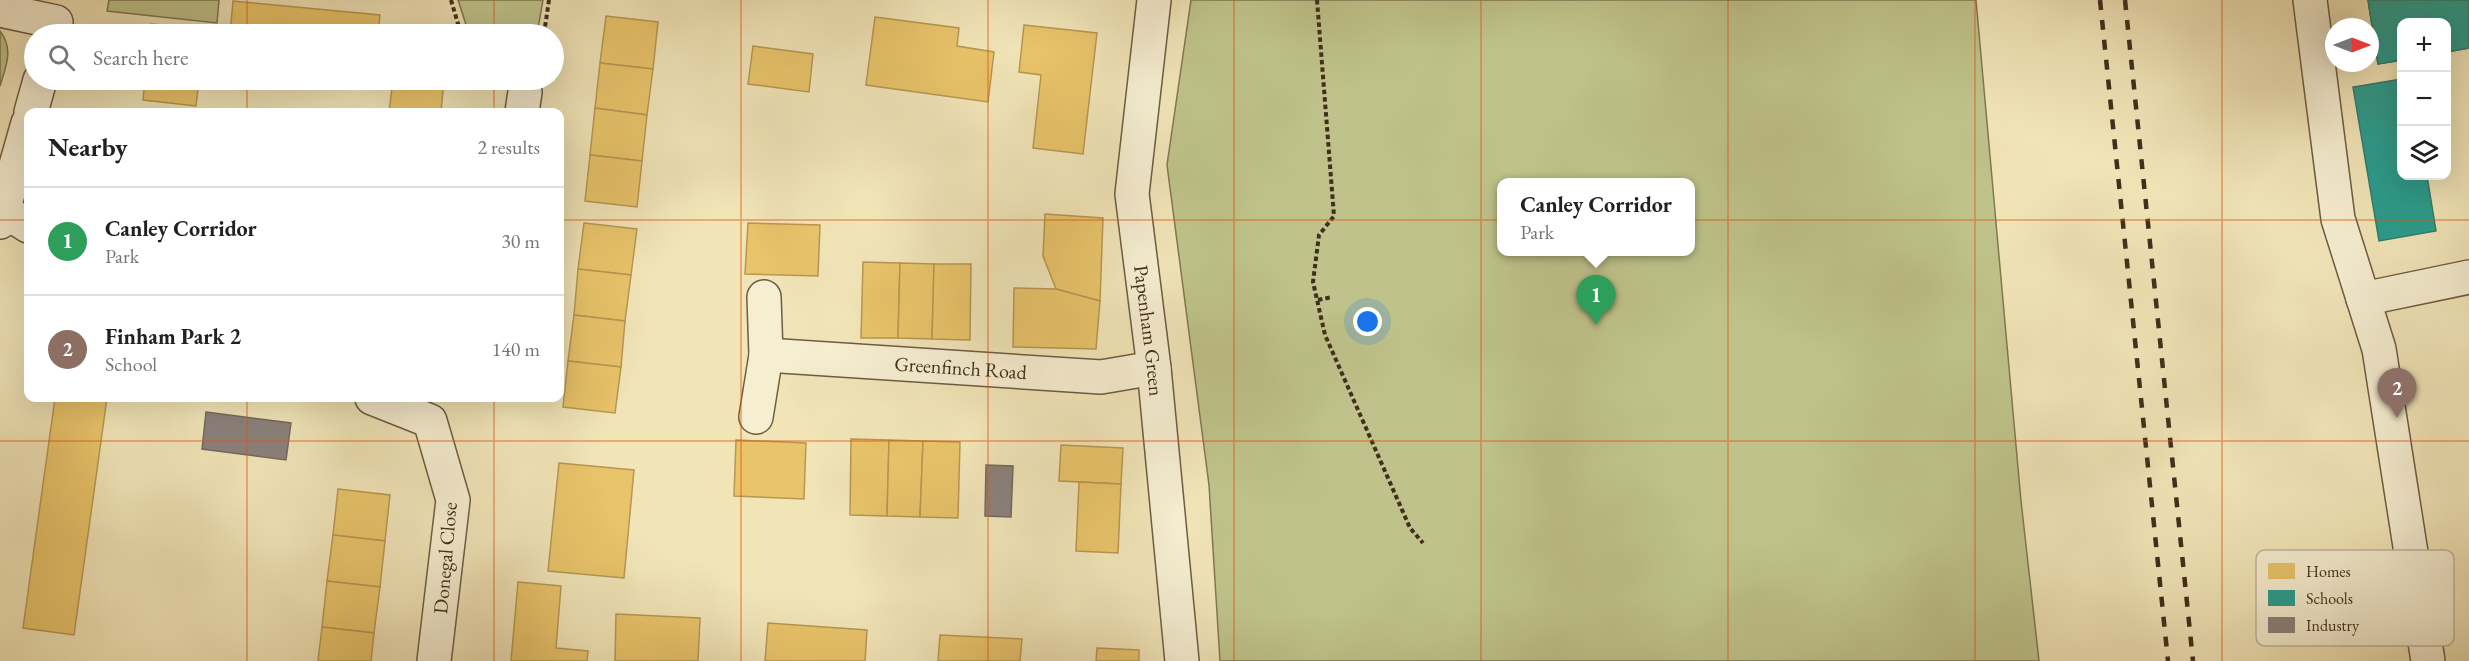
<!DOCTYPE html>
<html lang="en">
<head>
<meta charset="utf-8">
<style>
  body { margin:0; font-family:"EB Garamond",serif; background:#f6f6f6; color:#202124 }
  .controls { position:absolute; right:18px; top:18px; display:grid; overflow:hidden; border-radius:12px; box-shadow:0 6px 24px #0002 }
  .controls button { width:54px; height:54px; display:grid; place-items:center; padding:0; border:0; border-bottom:2px solid #e0e0e0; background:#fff; color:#202124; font:30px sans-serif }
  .compass { position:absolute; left:2325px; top:18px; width:54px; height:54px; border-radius:50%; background:#fff; box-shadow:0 6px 24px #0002; rotate:90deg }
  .you { position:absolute; left:1368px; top:322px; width:21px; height:21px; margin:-15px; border:4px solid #fff; border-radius:50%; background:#1a73e8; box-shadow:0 0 0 9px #1a73e833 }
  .badge { display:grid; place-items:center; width:39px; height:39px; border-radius:50%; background:#8f2418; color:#fff; font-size:20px; font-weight:700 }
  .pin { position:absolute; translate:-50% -50px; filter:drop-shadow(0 2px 3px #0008) }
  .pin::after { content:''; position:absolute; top:32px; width:21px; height:18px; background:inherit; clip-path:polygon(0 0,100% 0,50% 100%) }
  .popup { position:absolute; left:1497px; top:178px; width:198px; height:78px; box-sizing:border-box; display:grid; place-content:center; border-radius:12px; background:#fff; filter:drop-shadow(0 2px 4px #0005); font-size:20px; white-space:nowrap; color:#757577 }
  .popup b { font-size:22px; color:#202124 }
  .popup::after { content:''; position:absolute; left:50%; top:100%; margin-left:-12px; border:12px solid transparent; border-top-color:#fff }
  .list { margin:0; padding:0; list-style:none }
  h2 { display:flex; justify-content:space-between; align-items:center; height:78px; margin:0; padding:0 24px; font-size:26px }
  h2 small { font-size:20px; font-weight:400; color:#757577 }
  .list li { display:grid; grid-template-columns:39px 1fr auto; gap:18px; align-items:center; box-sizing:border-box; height:108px; padding:0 24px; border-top:2px solid #e0e0e0 }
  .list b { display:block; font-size:22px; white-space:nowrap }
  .list p { margin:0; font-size:20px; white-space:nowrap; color:#757577 }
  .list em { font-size:20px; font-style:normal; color:#757577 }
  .icon { flex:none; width:33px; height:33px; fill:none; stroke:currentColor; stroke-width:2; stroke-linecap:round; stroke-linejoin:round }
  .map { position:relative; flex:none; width:2469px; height:661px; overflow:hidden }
  .search { position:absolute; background:#fff; box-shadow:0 6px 24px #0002; left:24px; top:24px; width:540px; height:66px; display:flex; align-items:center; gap:15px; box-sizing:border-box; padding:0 21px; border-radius:33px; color:#757577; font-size:22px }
  .panel { position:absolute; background:#fff; box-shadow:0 6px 24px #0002; left:24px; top:108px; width:540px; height:294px; border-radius:12px }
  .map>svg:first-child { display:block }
</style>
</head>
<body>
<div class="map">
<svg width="2469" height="661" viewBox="0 0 2469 661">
  <rect width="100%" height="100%" fill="#f1e5b8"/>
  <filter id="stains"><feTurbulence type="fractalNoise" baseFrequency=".00333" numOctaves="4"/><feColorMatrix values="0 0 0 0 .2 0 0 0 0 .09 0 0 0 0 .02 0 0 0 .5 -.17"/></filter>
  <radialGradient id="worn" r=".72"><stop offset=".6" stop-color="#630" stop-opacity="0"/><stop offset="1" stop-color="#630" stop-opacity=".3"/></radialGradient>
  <g fill="#bfc38b" stroke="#807853" stroke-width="1.5" fill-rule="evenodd">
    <path d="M 109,0 L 219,0 L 217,23 L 107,11 Z"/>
    <path d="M 458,0 L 543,0 L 537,34 L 469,34 Z"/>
    <path d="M 1191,0 L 1976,0 L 2021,501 L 2039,661 L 1220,661 L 1209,485 L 1167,165 ZM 1690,182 L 1690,252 L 1502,252 L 1502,182 Z"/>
    <path d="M 0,31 C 14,49 6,66 0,86 Z"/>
  </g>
  <g fill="#e9c46a" stroke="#b79752" stroke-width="1.5">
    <path d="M 233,1 L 380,15 L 378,34 L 230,34 Z"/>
    <path d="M 606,16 L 658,22 L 653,69 L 600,63 Z"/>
    <path d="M 875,17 L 959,28 L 957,46 L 994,52 L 988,102 L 866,85 Z"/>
    <path d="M 151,24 L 204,29 L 204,34 L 149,34 Z"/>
    <path d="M 1024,25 L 1097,33 L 1083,154 L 1033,148 L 1041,75 L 1019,72 Z"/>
    <path d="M 753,46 L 813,54 L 809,92 L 748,84 Z"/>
    <path d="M 600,63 L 653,69 L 647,115 L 595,108 Z"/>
    <path d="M 145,80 L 199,80 L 196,106 L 143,100 Z"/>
    <path d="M 393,80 L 444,80 L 441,112 L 389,112 Z"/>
    <path d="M 595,108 L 647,115 L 642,161 L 590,155 Z"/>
    <path d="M 590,155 L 642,161 L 637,207 L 585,201 Z"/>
    <path d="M 1045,214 L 1103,218 L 1100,301 L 1056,289 L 1043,256 Z"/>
    <path d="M 584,223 L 637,229 L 631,275 L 578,269 Z"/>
    <path d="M 748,223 L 820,225 L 818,276 L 745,274 Z"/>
    <path d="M 863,262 L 900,263 L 898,338 L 861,338 Z"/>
    <path d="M 900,263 L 934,264 L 932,339 L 898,338 Z"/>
    <path d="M 934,264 L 971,264 L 970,340 L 932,339 Z"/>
    <path d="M 578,269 L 631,275 L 625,321 L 574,315 Z"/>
    <path d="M 1014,288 L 1056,289 L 1100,301 L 1096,349 L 1013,347 Z"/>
    <path d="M 574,315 L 625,321 L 621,367 L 568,361 Z"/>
    <path d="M 568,361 L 621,367 L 615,413 L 563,407 Z"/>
    <path d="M 55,398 L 107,398 L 74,635 L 23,628 Z"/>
    <path d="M 851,439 L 889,440 L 887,516 L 850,515 Z"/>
    <path d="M 736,440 L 806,443 L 804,499 L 734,496 Z"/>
    <path d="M 889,440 L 923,441 L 920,517 L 887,516 Z"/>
    <path d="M 923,441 L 960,442 L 958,518 L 920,517 Z"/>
    <path d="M 1061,445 L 1123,448 L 1121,484 L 1059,481 Z"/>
    <path d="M 559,463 L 634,470 L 624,578 L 548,571 Z"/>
    <path d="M 1079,482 L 1121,484 L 1118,553 L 1076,551 Z"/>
    <path d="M 338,489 L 390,495 L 385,541 L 333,535 Z"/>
    <path d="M 333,535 L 385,541 L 380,587 L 327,581 Z"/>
    <path d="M 327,581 L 380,587 L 374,633 L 322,627 Z"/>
    <path d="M 518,582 L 561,586 L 556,648 L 588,651 L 587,661 L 511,661 Z"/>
    <path d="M 616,614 L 700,618 L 698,661 L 615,661 Z"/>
    <path d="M 768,623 L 867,630 L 865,661 L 765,661 Z"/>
    <path d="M 322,627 L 374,633 L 371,661 L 318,661 Z"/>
    <path d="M 940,635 L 1022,639 L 1020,661 L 938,661 Z"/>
    <path d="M 1097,648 L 1139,650 L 1139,661 L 1096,661 Z"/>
  </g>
  <g fill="#2a9d8f" stroke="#317c6c" stroke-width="1.5">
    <path d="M 2368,0 L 2469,0 L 2469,48 L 2446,52 L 2446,22 L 2402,22 L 2402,60 L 2378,64 Z"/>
    <path d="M 2368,0 L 2469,0 L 2469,48 L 2446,52 L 2446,22 L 2402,22 L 2402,60 L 2378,64 Z"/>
    <path d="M 2402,79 L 2402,176 L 2427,176 L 2436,231 L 2379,241 L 2353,87 Z"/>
  </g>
  <g fill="#8a817c" stroke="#74685f" stroke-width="1.5">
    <path d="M 206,412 L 291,423 L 286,460 L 202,449 Z"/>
    <path d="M 986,465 L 1013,466 L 1011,517 L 985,516 Z"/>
  </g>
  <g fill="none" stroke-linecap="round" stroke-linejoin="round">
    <defs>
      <g id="minor">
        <path id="s1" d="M 1154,0 L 1132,194 L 1154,368 L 1182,661"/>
        <path d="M 2310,0 L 2338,219 L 2379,349 L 2428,661"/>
        <path d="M 0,10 L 56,22"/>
        <path d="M 31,112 L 40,80"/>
        <path d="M 522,112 L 525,92"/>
        <path d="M 5,211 L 28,226"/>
        <path d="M 0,222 L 28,123"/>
        <path d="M 2363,299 L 2469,277"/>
        <path id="s2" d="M 766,355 L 1101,377 L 1154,368"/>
        <path d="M 372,398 L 430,421 L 453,500 L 434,661"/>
        <path d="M 756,417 L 766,355 L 764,297"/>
      </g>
    </defs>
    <use href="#minor" stroke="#6d5c42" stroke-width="36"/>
    <g stroke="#412e1b" stroke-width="4" stroke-dasharray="4.5 3" stroke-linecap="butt">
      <path d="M 451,0 L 461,34"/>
      <path d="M 1317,0 L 1334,216 L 1319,235 L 1313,282 L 1325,335 L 1410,528 L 1423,543"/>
      <path d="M 544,34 L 549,0"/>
      <path d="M 474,80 L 476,83 L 483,85"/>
      <path d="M 1318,300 L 1332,297"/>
    </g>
    <use href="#minor" stroke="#f6eed1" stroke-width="33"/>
    <g stroke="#412e1b" stroke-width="4.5" stroke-dasharray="10 10" stroke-linecap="butt">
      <path d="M 2100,0 L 2168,661"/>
      <path d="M 2125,0 L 2193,661"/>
    </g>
  </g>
  <path fill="none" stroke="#e0570d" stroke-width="1.5" stroke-opacity="0.55" d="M 247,0 L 247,34M 494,0 L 494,34M 741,0 L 741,661M 988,0 L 988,661M 1234,0 L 1234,661M 1481,0 L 1481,661M 1728,0 L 1728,661M 1975,0 L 1975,661M 2222,0 L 2222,661M 247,80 L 247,112M 494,80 L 494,112M 0,220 L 28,220M 560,220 L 2469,220M 247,398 L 247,661M 494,398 L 494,661M 0,441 L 2469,441"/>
  <g text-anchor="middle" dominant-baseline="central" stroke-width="6" stroke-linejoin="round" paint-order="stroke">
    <g font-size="20" fill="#412e1b" stroke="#f6eed1">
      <text stroke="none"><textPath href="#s1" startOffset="333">Papenham Green</textPath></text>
      <text stroke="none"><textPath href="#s2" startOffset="195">Greenfinch Road</textPath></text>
      <text transform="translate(445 558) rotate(-85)">Donegal Close</text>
    </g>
  </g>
  <rect x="2256" y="550" width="198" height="96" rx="9" fill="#f6eed1" stroke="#c0b49a" stroke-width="1.5"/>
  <rect x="2268" y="563" width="27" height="16" fill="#e9c46a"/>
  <rect x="2268" y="590" width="27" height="16" fill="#2a9d8f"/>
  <rect x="2268" y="617" width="27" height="16" fill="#8a817c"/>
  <g font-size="16" fill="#412e1b">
    <text x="2306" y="577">Homes</text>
    <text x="2306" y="604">Schools</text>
    <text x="2306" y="631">Industry</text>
  </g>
  <rect width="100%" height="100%" filter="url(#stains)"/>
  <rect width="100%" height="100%" fill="url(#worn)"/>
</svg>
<div class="controls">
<button>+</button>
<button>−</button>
<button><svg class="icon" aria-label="layers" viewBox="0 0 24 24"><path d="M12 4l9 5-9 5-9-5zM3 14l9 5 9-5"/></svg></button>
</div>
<svg class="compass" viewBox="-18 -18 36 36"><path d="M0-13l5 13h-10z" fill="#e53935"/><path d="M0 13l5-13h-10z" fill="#757577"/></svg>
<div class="you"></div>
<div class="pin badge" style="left:1596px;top:325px;background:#2e9e5b">1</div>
<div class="popup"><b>Canley Corridor</b>Park</div>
<div class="pin badge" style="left:2397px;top:418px;background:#8d6e63">2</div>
<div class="search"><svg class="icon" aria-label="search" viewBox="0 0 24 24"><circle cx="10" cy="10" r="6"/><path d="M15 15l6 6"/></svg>Search here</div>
<section class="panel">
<h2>Nearby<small>2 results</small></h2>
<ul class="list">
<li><span class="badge" style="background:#2e9e5b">1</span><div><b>Canley Corridor</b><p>Park</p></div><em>30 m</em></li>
<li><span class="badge" style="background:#8d6e63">2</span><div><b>Finham Park 2</b><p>School</p></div><em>140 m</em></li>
</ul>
</section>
</div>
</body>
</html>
